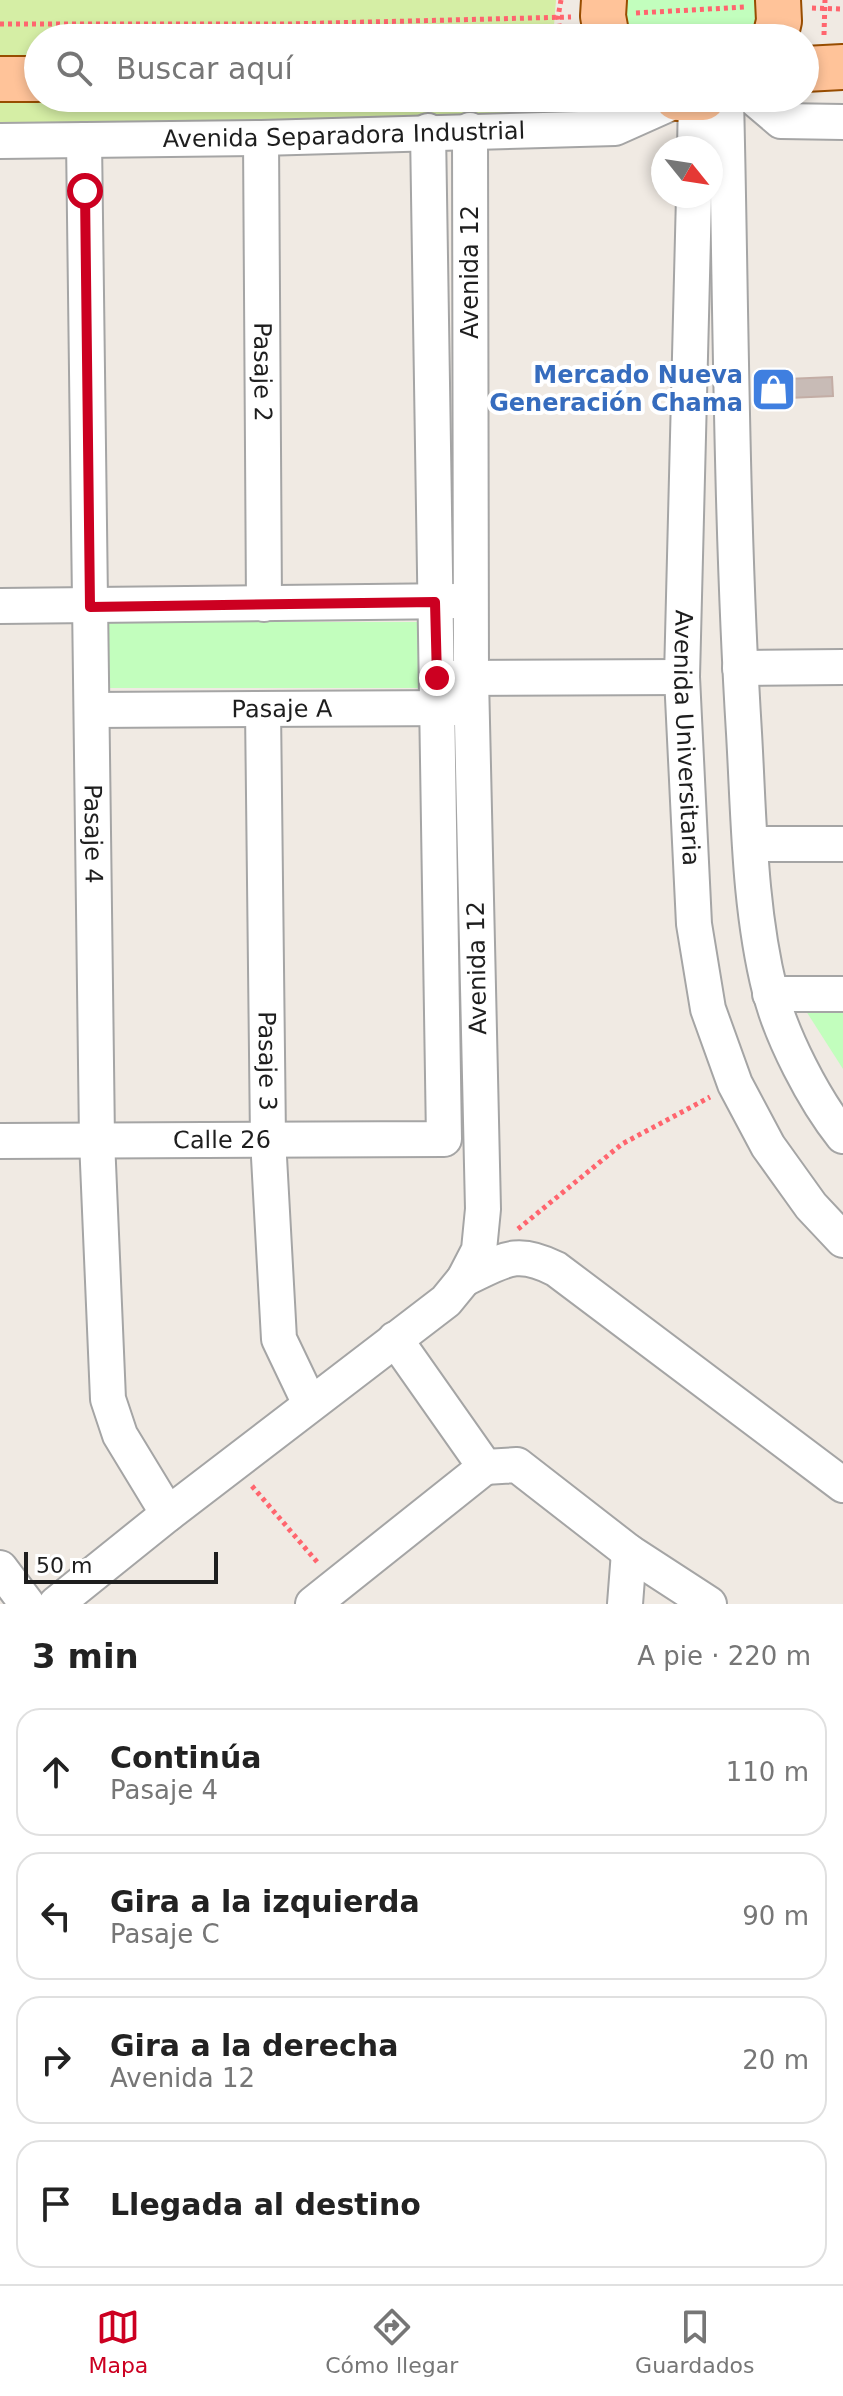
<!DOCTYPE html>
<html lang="es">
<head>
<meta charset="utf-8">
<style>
  body { margin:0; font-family:"DejaVu Sans",sans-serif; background:#f2f2f2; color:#222 }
  .compass { position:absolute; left:651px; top:136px; width:72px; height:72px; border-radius:50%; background:#fff; box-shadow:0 4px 12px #0003; rotate:120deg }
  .scale { position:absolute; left:24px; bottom:20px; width:194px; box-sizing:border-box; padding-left:8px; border:4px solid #1e1e1e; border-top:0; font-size:22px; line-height:28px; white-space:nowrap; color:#1e1e1e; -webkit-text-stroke:6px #fff; paint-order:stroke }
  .stop { position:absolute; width:24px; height:24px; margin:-18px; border:6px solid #cc0021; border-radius:50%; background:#fff }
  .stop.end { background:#cc0021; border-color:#fff; box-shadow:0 2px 8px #0008 }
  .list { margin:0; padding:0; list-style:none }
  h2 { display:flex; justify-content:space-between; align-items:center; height:104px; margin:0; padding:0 32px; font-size:34px }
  h2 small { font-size:26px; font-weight:400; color:#767676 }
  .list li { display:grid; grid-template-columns:52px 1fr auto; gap:24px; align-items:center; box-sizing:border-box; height:128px; margin:0 16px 16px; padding:0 16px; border:2px solid #e0e0e0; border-radius:24px }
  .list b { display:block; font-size:30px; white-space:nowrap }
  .list p { margin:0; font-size:26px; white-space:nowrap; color:#767676 }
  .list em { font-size:26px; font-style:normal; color:#767676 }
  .icon { flex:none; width:44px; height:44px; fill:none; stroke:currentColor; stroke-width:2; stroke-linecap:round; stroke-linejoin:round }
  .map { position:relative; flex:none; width:843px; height:1604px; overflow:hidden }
  .search { position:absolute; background:#fff; box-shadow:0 4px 12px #0003; left:24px; right:24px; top:24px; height:88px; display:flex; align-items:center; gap:20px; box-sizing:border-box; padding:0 28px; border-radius:44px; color:#767676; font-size:30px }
  .sheet { height:680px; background:#fff }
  nav { display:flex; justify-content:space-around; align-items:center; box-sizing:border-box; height:112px; border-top:2px solid #e0e0e0; background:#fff; font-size:22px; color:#767676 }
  nav a { display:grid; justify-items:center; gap:4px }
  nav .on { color:#cc0021 }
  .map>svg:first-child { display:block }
</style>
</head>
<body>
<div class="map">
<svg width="843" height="1604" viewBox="0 0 843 1604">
  <rect width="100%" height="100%" fill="#f0eae3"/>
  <g fill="#d5eea5">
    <path d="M 0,0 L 556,0 L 553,38 L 38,38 L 38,66 L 0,66 Z"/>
    <path d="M 0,91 L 38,98 L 595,98 L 615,114 L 0,128 Z"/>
  </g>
  <g fill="#c2febd">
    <path d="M 624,0 L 755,0 L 757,19 L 752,38 L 627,38 L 623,29 Z"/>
    <path d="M 109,622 L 432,622 L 431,688 L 108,688 Z"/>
    <path d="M 806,1011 L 843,1011 L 843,1069 Z"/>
  </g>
  <path fill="#c8bbb6" stroke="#c3ada5" stroke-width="2" d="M 832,377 L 833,396 L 765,399 L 764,380 Z"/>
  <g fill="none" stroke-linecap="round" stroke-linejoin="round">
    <defs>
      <g id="minor">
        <path d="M 726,98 C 731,309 731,522 744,733 C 749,819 749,907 770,991 C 781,1036 814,1100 843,1136"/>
        <path d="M 754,98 L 781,121 L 843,122"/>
        <path id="s1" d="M 261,138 L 264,604"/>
        <path id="s2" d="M 84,140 L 97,1140 L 108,1399 L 120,1435 L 168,1514"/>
        <path id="s3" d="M 0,141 L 261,138 L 615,128 L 680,99"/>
        <path d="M 695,148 L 696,99"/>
        <path id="s4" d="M 694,196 L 682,677 L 694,924 L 708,1009 L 735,1084 L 768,1146 L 811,1206 L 843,1240"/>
        <path d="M 0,606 L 458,601"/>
        <path d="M 740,668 L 843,667"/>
        <path d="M 451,678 L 682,677"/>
        <path id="s5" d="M 263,709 L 268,1139 L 279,1339 L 310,1404"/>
        <path id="s6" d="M 92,710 L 459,708"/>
        <path d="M 751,844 L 843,844"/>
        <path d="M 770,994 L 843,994"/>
        <path id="s7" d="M 0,1141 L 444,1139 L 428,131"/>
        <path d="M 464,1279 C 503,1261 515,1248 556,1269 L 843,1485"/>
        <path d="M 395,1339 L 485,1467 L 517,1465 L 629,1552 L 709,1604"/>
        <path d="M 0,1568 L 27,1604"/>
        <path d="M 56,1604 L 168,1514 L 446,1301 L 464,1279 L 479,1250 L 483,1209 L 471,678 L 470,130"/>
        <path d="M 313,1604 L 485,1467"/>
        <path d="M 625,1604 L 629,1552"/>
      </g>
      <g id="major">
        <path d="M 604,0 L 603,16 L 607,38"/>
        <path d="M 775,38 L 779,21 L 778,0"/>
        <path d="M 805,69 L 843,67"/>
        <path d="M 0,79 L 38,79"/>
        <path d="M 677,98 L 703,98"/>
      </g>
    </defs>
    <use href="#minor" stroke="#a5a5a5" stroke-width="38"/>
    <use href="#major" stroke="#984d00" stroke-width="48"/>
    <g stroke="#ff656e" stroke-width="5" stroke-dasharray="4 4" stroke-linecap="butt">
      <path d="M 561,0 L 558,17 L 561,38"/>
      <path d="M 812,8 L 843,9"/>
      <path d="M 636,13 L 746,7"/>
      <path d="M 0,24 L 288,24 L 571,17"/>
      <path d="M 824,35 L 825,0"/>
      <path d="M 518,1229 L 622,1144 L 710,1097"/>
      <path d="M 252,1486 L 318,1563"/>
    </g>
    <use href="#minor" stroke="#fff" stroke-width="34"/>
    <use href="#major" stroke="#ffc399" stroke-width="44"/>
  </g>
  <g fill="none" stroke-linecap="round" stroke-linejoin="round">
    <path stroke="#cc0021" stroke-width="10" d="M 85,191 L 90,607 L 435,602 L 437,678"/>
  </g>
  <defs>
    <symbol id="shop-square" viewBox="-11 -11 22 22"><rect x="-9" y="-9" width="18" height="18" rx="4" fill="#3f7fe0" stroke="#fff"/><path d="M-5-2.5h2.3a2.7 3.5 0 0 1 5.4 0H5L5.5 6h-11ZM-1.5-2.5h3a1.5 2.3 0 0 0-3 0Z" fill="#fff"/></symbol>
  </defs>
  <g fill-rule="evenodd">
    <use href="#shop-square" x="748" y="364" width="51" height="51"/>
  </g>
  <g text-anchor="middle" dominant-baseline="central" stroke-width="8" stroke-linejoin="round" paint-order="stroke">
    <g font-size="24" fill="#1e1e1e" stroke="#fff">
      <text stroke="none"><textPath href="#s3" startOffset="344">Avenida Separadora Industrial</textPath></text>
      <text transform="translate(470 272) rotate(-90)">Avenida 12</text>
      <text stroke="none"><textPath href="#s1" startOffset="234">Pasaje 2</textPath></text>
      <text stroke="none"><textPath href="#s6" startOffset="190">Pasaje A</textPath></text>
      <text stroke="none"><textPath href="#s4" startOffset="542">Avenida Universitaria</textPath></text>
      <text stroke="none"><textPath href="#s2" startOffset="694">Pasaje 4</textPath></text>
      <text transform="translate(477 968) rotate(-91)">Avenida 12</text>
      <text stroke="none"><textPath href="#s5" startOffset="352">Pasaje 3</textPath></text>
      <text stroke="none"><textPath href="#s7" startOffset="222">Calle 26</textPath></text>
    </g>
    <g font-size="24" font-weight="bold" fill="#366cbe" stroke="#fff" text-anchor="end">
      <text x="743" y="375">Mercado Nueva<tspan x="743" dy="28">Generación Chama</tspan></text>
    </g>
  </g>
</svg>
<svg class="compass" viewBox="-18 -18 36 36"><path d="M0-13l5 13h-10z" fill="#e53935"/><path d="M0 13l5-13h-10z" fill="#767676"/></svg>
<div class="scale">50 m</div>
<div class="stop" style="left:85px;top:191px"></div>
<div class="stop end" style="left:437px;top:678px"></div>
<div class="search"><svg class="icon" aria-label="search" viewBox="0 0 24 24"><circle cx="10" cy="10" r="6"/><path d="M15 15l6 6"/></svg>Buscar aquí</div>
</div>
<section class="sheet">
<h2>3 min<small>A pie · 220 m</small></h2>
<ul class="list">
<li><svg class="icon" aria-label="ahead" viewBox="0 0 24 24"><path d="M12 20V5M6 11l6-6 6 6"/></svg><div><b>Continúa</b><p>Pasaje 4</p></div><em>110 m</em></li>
<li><svg class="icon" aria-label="left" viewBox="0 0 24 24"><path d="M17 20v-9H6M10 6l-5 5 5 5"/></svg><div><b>Gira a la izquierda</b><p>Pasaje C</p></div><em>90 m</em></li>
<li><svg class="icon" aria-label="right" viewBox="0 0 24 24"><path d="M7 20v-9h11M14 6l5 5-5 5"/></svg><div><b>Gira a la derecha</b><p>Avenida 12</p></div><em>20 m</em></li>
<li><svg class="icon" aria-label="arrive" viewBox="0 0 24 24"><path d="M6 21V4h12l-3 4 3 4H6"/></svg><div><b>Llegada al destino</b></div></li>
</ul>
</section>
<nav>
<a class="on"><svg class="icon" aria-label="map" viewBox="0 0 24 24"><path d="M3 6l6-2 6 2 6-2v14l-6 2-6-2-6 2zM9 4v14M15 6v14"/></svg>Mapa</a>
<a><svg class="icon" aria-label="directions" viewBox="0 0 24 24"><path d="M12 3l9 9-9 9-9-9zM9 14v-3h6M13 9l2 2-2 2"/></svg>Cómo llegar</a>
<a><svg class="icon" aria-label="saved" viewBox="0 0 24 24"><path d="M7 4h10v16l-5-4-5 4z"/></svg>Guardados</a>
</nav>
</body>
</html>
